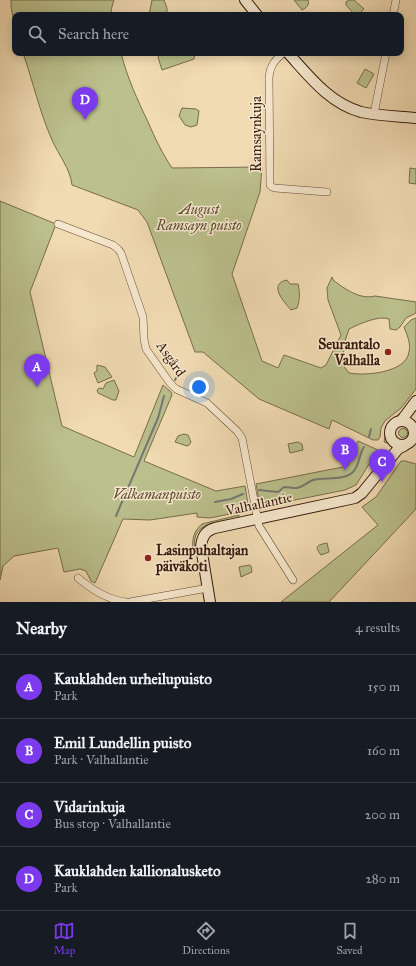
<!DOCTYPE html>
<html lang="en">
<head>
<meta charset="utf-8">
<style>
  body { margin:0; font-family:"IM FELL Great Primer",serif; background:#20242c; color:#f1f3f6 }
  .you { position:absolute; left:199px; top:387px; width:14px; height:14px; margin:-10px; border:3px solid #fff; border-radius:50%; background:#1a73e8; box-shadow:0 0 0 6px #1a73e833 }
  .badge { display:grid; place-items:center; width:26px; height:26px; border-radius:50%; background:#7c3aed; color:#fff; font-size:13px; font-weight:700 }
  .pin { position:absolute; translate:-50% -33px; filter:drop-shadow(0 1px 2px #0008) }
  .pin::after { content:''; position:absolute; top:21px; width:14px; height:12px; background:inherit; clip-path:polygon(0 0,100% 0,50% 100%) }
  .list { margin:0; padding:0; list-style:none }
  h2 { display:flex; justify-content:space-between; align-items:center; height:52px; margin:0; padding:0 16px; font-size:17px }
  h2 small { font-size:13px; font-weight:400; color:#9ea1a6 }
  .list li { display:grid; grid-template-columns:26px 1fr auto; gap:12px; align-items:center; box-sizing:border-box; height:64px; padding:0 16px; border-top:1px solid #363941 }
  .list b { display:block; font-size:15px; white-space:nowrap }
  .list p { margin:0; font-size:13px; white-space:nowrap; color:#9ea1a6 }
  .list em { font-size:13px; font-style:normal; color:#9ea1a6 }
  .icon { flex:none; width:22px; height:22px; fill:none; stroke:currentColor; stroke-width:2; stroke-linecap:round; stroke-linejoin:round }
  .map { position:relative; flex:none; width:416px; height:602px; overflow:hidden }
  .search { position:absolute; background:#171b24; box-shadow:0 2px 10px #0003; left:12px; right:12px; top:12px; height:44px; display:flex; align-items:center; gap:10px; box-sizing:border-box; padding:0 14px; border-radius:8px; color:#9ea1a6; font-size:15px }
  .sheet { height:308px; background:#171b24 }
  nav { display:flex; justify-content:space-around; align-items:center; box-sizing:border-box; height:56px; border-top:1px solid #363941; background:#171b24; font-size:11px; color:#9ea1a6 }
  nav a { display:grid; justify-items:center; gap:2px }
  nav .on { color:#7c3aed }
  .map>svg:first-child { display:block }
</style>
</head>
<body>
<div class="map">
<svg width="416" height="602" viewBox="0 0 416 602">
  <rect width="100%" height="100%" fill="#f1dbb3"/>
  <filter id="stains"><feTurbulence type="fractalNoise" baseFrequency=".005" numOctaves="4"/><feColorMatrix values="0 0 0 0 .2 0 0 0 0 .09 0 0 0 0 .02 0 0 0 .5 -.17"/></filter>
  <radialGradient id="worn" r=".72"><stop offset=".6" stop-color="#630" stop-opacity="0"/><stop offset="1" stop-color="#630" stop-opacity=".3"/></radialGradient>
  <g fill="#bbc08c" stroke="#796c4c">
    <path d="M 11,0 L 114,0 L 111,10 L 112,15 L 15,15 L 15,26 L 11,7 Z"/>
    <path d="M 152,0 L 164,0 L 167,8 L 167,15 L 149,15 Z"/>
    <path d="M 294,0 L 308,0 C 310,5 306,8 302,10 Z"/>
    <path d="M 349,0 L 354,0 L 364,9 L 358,15 L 355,15 L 346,5 L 346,2 Z"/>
    <path d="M 23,53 L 121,53 C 127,77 137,99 148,122 C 155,138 162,153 172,168 L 262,167 L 260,192 L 232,274 L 262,361 L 278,368 L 284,355 L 321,368 L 326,365 L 341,335 L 328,300 L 327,288 L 332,277 L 333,280 C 345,289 360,300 375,296 L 416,302 L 416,313 L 406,318 L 400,327 L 396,330 L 390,329 L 389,319 C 379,315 359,324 349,329 L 345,341 L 342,364 L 349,373 C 365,376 406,373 409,352 C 411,343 407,335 404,327 L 411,320 L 416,318 L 416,389 L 401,408 L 385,421 L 381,428 L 380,437 L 378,440 L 373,440 L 332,420 L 329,429 L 259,399 L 203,352 L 195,352 L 147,222 L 138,210 L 72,185 C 70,168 59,156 52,140 C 40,113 33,82 23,53 Z"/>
    <path d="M 161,53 L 195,53 L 194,59 L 162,70 L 158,57 Z"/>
    <path d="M 365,69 L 374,74 L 366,88 L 357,83 Z"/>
    <path d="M 182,108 L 196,109 L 199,111 L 197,125 L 191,127 L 185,125 L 179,116 Z"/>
    <path d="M 410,168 L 416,169 L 416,184 L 409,183 Z"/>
    <path d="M 0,201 L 56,224 L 30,292 L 62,426 L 134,457 L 163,385 L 171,392 L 172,395 L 144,461 L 216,491 L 245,486 L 249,510 L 210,518 L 197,517 L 197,513 L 150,520 L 123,519 L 95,583 L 91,581 L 86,571 L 80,569 L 64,572 L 58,548 L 14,556 L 3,566 L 0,580 Z"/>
    <path d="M 287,280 L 290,284 L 298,284 C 300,293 300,300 297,308 L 291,310 C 285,303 267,284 287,280 Z"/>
    <path d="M 97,365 L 105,367 L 112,377 L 98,383 L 94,373 L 97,371 Z"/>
    <path d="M 114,380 L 119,391 L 116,400 L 113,400 L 98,393 L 97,390 L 99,388 L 103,389 L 106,383 Z"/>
    <path d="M 400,413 L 403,416 L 394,421 L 389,426 L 387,443 L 384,442 L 388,424 Z"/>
    <circle cx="403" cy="433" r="4.5"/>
    <path d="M 184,434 L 188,435 L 191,442 L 189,445 L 187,446 L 175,442 L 178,436 Z"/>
    <path d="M 358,441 L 378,450 L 356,485 L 345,490 L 260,507 L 256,484 L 348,466 Z"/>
    <path d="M 298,442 L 302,444 L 303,450 L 290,453 L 288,444 Z"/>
    <path d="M 401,461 L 405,461 L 416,464 L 416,509 L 329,602 L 281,602 L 378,525 L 362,507 L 376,497 Z"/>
    <path d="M 239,515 L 239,518 C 225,521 199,521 195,538 C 194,542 195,546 195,551 L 193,551 C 192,539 193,532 202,524 Z"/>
    <path d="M 327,543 L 329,552 L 321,555 C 314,546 317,545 327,543 Z"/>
    <path d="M 249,565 L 251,566 L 252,572 L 241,577 L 239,567 Z"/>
  </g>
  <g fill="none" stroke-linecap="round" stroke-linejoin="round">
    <g stroke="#757873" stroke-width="2">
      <path d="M 175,380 L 176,378"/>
      <path d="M 369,437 L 371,429"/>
      <path d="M 259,490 L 278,492 L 284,487 C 288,487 292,488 297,488 C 302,487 308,482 313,480 C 326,477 343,481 353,472 C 360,464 359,454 364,447"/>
      <path d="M 215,502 L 231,499 L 243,494"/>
      <path d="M 116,516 L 158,418 L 164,396"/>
    </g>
    <defs>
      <g id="street">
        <path d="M 393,15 L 396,0"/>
        <path d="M 283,53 C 274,61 270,66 269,78 L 270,185 L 272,187 L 275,188 L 327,192"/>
        <path d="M 374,114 L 386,53"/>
        <path d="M 58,224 L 113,245 L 118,249 L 121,253 L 143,317 L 144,339 L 146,349 L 170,383 L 176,389 L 207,403 L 237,431 L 242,438 L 259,526 L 293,580"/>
        <path d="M 78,578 C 91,589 108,600 126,602"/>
        <path d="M 130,602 L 208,588"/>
      </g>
      <g id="secondary">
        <path d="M 245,0 L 257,15"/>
        <path d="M 288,53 C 309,76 329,103 361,112 C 379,116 398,116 416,118"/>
        <circle cx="402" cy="433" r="12"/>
        <path d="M 401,421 L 416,401"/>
        <path d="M 210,602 L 201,547 C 202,537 205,531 215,528 L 355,498 L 362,493 L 398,449 L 404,446"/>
      </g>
    </defs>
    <use href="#street" stroke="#664a35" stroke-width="8"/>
    <use href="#secondary" stroke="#37190b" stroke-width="12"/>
    <use href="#street" stroke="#f6e8ce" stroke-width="7"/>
    <use href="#secondary" stroke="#f6e8ce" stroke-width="10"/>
  </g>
  <g fill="#8f2418" stroke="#f6e8ce" stroke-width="1.5">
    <circle cx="388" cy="352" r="4"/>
    <circle cx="148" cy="558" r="4"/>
  </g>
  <g text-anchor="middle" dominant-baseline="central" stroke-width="3" stroke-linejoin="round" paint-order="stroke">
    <g font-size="14" fill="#37190b" stroke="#f6e8ce">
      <text transform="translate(256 134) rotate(-90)">Ramsaynkuja</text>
      <text transform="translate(171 359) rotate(55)">Asgård</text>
      <text transform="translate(259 504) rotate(-12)">Valhallantie</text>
    </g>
    <g font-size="14" font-style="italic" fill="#5f4b32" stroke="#f6e8ce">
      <text x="199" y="209">August<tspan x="199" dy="16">Ramsayn puisto</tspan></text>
      <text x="157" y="494">Valkamanpuisto</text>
    </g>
    <g font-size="14" font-weight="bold" fill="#37190b" stroke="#f6e8ce" text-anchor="end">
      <text x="380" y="344">Seurantalo<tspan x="380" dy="16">Valhalla</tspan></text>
      <text x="156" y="550" text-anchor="start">Lasinpuhaltajan<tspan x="156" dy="16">päiväkoti</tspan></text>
    </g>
  </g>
  <rect width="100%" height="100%" filter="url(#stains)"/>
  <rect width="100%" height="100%" fill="url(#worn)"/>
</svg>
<div class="you"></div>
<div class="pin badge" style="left:37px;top:387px">A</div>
<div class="pin badge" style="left:345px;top:470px">B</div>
<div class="pin badge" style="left:382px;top:482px">C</div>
<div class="pin badge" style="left:85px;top:120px">D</div>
<div class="search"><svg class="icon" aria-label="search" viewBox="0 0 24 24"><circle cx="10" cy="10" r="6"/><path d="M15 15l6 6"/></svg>Search here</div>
</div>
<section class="sheet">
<h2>Nearby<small>4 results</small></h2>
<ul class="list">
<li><span class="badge">A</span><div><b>Kauklahden urheilupuisto</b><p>Park</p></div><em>150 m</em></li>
<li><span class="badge">B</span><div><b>Emil Lundellin puisto</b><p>Park · Valhallantie</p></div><em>160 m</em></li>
<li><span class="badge">C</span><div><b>Vidarinkuja</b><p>Bus stop · Valhallantie</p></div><em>200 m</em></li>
<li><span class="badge">D</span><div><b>Kauklahden kallionalusketo</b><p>Park</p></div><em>280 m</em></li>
</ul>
</section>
<nav>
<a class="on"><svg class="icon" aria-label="map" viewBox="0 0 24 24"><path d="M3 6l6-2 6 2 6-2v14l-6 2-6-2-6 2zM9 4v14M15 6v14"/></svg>Map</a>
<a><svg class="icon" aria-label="directions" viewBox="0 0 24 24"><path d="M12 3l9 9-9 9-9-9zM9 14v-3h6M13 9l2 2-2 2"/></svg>Directions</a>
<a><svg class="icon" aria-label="saved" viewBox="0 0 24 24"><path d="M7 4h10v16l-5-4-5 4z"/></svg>Saved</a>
</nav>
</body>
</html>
